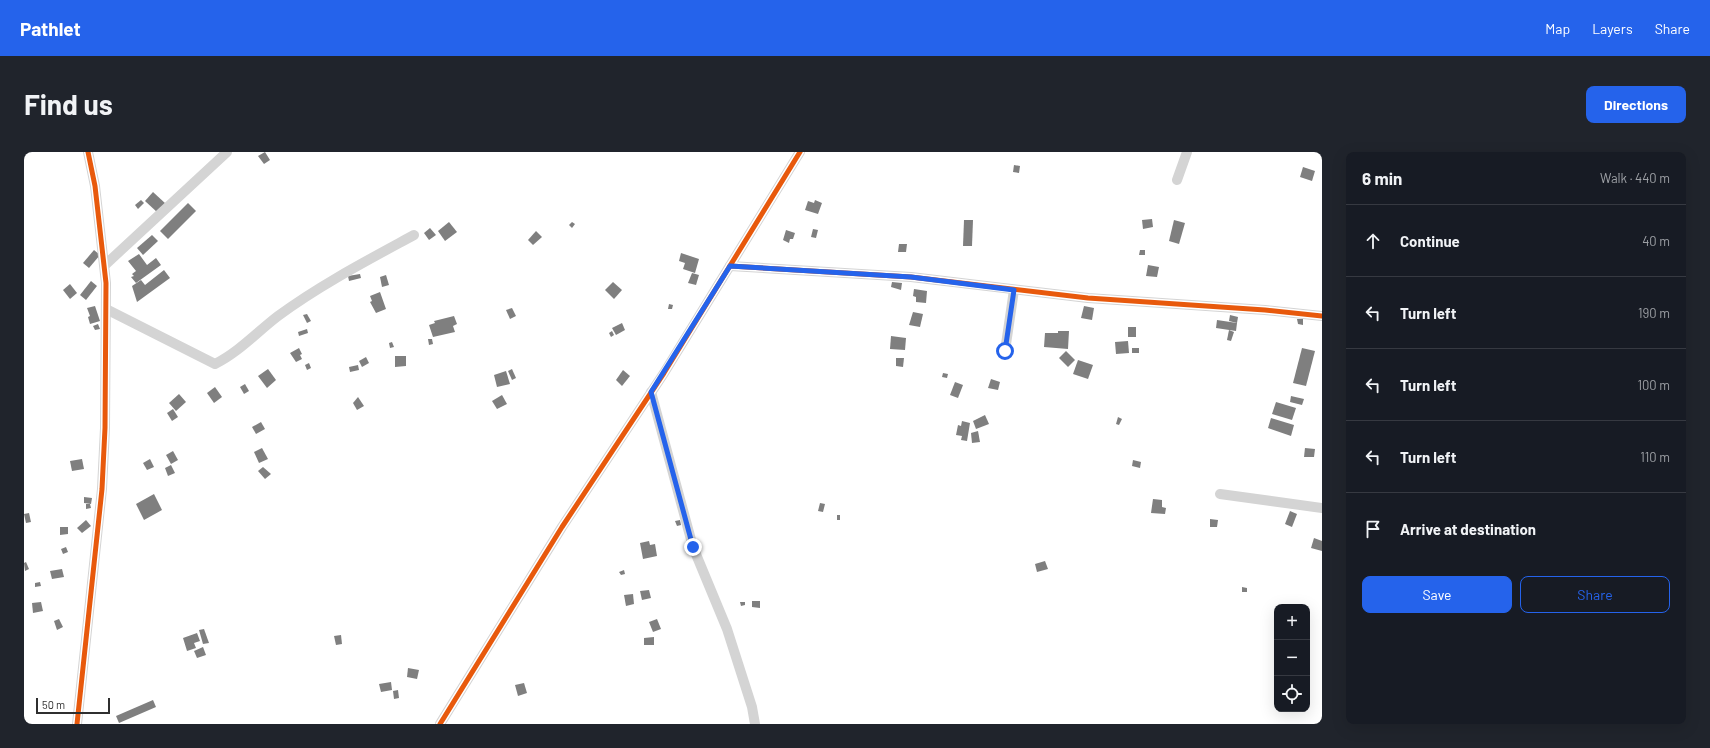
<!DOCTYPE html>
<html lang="en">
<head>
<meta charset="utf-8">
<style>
  body { margin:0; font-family:Barlow,sans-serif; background:#20242c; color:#f1f3f6 }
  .controls { position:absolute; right:12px; bottom:12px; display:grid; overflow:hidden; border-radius:8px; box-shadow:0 4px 16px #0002 }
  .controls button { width:36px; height:36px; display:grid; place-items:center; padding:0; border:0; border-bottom:1px solid #363941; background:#171b24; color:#f1f3f6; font:20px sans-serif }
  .scale { position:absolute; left:12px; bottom:10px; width:74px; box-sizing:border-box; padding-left:4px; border:2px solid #2f2f2f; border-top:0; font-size:11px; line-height:14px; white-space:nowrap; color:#2f2f2f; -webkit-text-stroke:3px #fff; paint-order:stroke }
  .stop { position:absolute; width:12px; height:12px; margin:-9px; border:3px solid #2563eb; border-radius:50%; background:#fff }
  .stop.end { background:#2563eb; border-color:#fff; box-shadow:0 1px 4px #0008 }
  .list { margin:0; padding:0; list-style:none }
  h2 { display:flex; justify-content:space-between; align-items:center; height:52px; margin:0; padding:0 16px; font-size:17px }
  h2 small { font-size:13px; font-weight:400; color:#9ea1a6 }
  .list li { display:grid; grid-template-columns:26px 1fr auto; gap:12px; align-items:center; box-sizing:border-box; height:72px; padding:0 16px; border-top:1px solid #363941 }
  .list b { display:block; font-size:15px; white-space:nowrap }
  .list em { font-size:13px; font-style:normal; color:#9ea1a6 }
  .actions { display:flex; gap:8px; padding:12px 16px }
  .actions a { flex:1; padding:9px 0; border:1px solid #2563eb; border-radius:8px; text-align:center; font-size:14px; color:#2563eb }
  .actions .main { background:#2563eb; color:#fff }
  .icon { flex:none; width:22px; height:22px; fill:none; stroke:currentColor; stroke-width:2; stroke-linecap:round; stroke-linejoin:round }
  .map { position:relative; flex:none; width:1298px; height:572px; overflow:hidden; border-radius:8px }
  header { display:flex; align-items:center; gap:24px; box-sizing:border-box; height:56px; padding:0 20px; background:#2563eb; color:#fff }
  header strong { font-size:19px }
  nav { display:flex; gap:22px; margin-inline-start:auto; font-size:14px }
  .intro { display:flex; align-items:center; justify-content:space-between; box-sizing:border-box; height:96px; padding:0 24px }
  h1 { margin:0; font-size:28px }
  .button { padding:10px 18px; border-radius:8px; background:#2563eb; color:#fff; font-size:14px; font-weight:700 }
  main { display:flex; gap:24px; padding:0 24px }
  aside { flex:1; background:#171b24; border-radius:8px; box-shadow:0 4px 16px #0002 }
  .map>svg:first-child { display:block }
</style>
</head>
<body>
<header>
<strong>Pathlet</strong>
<nav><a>Map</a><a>Layers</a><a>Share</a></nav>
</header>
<div class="intro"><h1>Find us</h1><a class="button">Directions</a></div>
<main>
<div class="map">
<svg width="1298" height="572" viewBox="0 0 1298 572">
  <rect width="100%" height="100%" fill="#fff"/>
  <g fill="#7f7f7f">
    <path d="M 241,0 L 246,8 L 240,12 L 234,4 Z"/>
    <path d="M 990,13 L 996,14 L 995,21 L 989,20 Z"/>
    <path d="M 1279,15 L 1291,19 L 1288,29 L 1276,25 Z"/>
    <path d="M 129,40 L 142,52 L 134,61 L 121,49 Z"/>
    <path d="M 117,48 L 120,51 L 114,57 L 111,53 Z"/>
    <path d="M 791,48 L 798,51 L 794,62 L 781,58 L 784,49 L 790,51 Z"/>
    <path d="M 164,51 L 172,59 L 144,87 L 136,79 Z"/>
    <path d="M 1128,67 L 1129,75 L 1119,77 L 1118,68 Z"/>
    <path d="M 940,68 L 949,68 L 948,94 L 939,94 Z"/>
    <path d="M 1150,68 L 1161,71 L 1155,92 L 1145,89 Z"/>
    <path d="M 425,70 L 433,80 L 421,89 L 414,79 Z"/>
    <path d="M 548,70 L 551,72 L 548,76 L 545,73 Z"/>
    <path d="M 406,76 L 412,83 L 405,88 L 400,81 Z"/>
    <path d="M 789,77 L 794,78 L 792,86 L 787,85 Z"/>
    <path d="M 762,78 L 771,81 L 769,87 L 766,87 L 765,91 L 759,88 Z"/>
    <path d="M 512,79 L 518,85 L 509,93 L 504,88 Z"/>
    <path d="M 128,83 L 134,89 L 119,103 L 113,96 Z"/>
    <path d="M 875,92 L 883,92 L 882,100 L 874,100 Z"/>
    <path d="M 70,98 L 76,103 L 65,116 L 59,111 Z"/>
    <path d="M 1116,98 L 1121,98 L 1121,103 L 1115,103 Z"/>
    <path d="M 657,101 L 675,107 L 671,121 L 659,117 L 661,111 L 655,109 Z"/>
    <path d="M 115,102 L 123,113 L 132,106 L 137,113 L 112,131 L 107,125 L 110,124 L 108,122 L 112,119 L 104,109 Z"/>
    <path d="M 1124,113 L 1135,115 L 1133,125 L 1122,124 Z"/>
    <path d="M 140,118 L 146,126 L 113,150 L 108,134 L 117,128 L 121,133 Z"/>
    <path d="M 668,121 L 675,123 L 672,133 L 664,131 Z"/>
    <path d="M 336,122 L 337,126 L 325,129 L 324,124 Z"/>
    <path d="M 362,123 L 365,133 L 358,135 L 356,125 Z"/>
    <path d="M 67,129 L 73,134 L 62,148 L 56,143 Z"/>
    <path d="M 589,130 L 598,138 L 590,147 L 581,138 Z"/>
    <path d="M 868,130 L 878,131 L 877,138 L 867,135 Z"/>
    <path d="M 46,132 L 53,141 L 46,147 L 39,138 Z"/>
    <path d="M 890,137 L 903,139 L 902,151 L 892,150 L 892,145 L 889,144 Z"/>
    <path d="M 356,140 L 362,157 L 352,161 L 346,150 L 348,149 L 346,144 Z"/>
    <path d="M 645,152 L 649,153 L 648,157 L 644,157 Z"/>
    <path d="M 71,154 L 76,169 L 66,172 L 64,165 L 66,164 L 63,156 Z"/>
    <path d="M 1060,154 L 1070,156 L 1068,168 L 1057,166 Z"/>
    <path d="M 488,156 L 492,164 L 486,167 L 482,158 Z"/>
    <path d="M 889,160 L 899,162 L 896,175 L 885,173 Z"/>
    <path d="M 283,162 L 287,169 L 283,171 L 279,163 Z"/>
    <path d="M 1206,163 L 1214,165 L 1213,171 L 1205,169 Z"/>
    <path d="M 430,164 L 433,172 L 429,174 L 431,180 L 409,185 L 405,173 L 411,171 L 410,169 Z"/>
    <path d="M 1273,167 L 1279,167 L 1279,173 L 1274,172 Z"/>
    <path d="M 1193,168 L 1213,171 L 1212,179 L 1192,176 Z"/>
    <path d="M 598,171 L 601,178 L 592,183 L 588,176 Z"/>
    <path d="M 74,172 L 76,177 L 71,178 L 69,174 Z"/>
    <rect x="1104" y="175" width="8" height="10"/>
    <path d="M 283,177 L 284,181 L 275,184 L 274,180 Z"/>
    <path d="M 1205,178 L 1210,180 L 1207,189 L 1203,188 Z"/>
    <path d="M 588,179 L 590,183 L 587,185 L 585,181 Z"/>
    <path d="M 1034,179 L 1045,179 L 1044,197 L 1020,195 L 1021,181 L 1034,181 Z"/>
    <path d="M 867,184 L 882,186 L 881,198 L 866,197 Z"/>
    <path d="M 404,187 L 408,187 L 409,192 L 405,193 Z"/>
    <path d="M 1104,189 L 1105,201 L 1092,202 L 1091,190 Z"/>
    <path d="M 368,190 L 370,195 L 366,196 L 365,191 Z"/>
    <path d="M 275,196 L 278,202 L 276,203 L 278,207 L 272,210 L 266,201 Z"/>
    <rect x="1108" y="196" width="7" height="5"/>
    <path d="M 1278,196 L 1291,199 L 1282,234 L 1269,231 Z"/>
    <path d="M 1042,199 L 1051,208 L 1044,215 L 1035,206 Z"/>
    <path d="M 371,204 L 382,204 L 382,214 L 371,215 Z"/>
    <path d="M 342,205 L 345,211 L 338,215 L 335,209 Z"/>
    <path d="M 872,206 L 880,206 L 879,215 L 872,214 Z"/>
    <path d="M 1054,208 L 1069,213 L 1064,227 L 1049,222 Z"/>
    <path d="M 285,211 L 287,216 L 283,218 L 281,213 Z"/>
    <path d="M 334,213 L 335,218 L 326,220 L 325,215 Z"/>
    <path d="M 244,217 L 252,228 L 243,236 L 234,224 Z"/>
    <path d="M 488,217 L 492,226 L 488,228 L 484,219 Z"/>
    <path d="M 599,218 L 606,224 L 598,234 L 592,228 Z"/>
    <path d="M 482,219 L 486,232 L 473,235 L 470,223 Z"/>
    <path d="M 919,221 L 924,222 L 923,226 L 918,225 Z"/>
    <path d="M 967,227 L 976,230 L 974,238 L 964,236 Z"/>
    <path d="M 931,230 L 939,233 L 934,246 L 926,243 Z"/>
    <path d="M 221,232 L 225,239 L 220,242 L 216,235 Z"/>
    <path d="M 191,235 L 198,245 L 190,251 L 183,241 Z"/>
    <path d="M 155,242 L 162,250 L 152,259 L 145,251 Z"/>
    <path d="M 478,243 L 483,252 L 473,257 L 468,249 Z"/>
    <path d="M 1267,244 L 1280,247 L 1278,253 L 1266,250 Z"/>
    <path d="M 334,245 L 340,254 L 333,258 L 329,251 Z"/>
    <path d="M 1252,250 L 1272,256 L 1268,268 L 1248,262 Z"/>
    <path d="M 149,257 L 154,265 L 148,269 L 143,261 Z"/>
    <path d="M 961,263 L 965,272 L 952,277 L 949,269 Z"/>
    <path d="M 1094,265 L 1098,267 L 1095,273 L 1092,272 Z"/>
    <path d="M 1247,266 L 1270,273 L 1267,284 L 1244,276 Z"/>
    <path d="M 938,269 L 946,271 L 943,289 L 937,288 L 938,284 L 932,283 L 934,273 L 937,274 Z"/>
    <path d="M 237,270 L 241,277 L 232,282 L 228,275 Z"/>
    <path d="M 954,279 L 956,290 L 948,291 L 947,281 Z"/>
    <path d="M 238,296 L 244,307 L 235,311 L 230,300 Z"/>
    <path d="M 1281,296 L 1291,297 L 1290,305 L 1280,305 Z"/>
    <path d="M 149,299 L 154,308 L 147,312 L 142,303 Z"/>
    <path d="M 58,307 L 60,317 L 48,319 L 46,309 Z"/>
    <path d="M 126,307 L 130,315 L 123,318 L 119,311 Z"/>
    <path d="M 1109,308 L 1117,310 L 1116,316 L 1108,314 Z"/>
    <path d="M 147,313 L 151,321 L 144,324 L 141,316 Z"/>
    <path d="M 239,315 L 247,322 L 241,327 L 234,319 Z"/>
    <path d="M 130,342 L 138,358 L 120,368 L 112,352 Z"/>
    <path d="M 60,345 L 68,346 L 67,352 L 60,351 Z"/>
    <path d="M 1129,347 L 1138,348 L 1138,355 L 1142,356 L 1141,362 L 1127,361 Z"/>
    <path d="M 796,351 L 801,352 L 799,360 L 794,359 Z"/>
    <path d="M 62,352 L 66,352 L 67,356 L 62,357 Z"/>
    <path d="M 1266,359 L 1273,362 L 1268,375 L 1261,372 Z"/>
    <path d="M 5,361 L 7,370 L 2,371 L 0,362 Z"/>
    <rect x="813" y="363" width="3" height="5"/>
    <path d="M 1186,367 L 1194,368 L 1193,375 L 1186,375 Z"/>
    <path d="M 62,368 L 67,374 L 58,381 L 53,376 Z"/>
    <path d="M 656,368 L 657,373 L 653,374 L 651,369 Z"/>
    <path d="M 36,375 L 44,375 L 44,382 L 36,383 Z"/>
    <path d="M 1290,386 L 1298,389 L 1298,399 L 1287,396 Z"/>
    <path d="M 625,389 L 626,393 L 631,392 L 633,404 L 619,407 L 616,391 Z"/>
    <path d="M 42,395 L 44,400 L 39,402 L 37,397 Z"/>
    <path d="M 1021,409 L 1024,417 L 1013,420 L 1011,412 Z"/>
    <path d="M 2,410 L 5,417 L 1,419 L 0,411 Z"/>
    <path d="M 38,417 L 40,425 L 28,427 L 26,419 Z"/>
    <path d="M 600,418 L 601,422 L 597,423 L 595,420 Z"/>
    <path d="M 16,430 L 17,434 L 11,435 L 11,431 Z"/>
    <path d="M 1218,435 L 1223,436 L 1223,440 L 1218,440 Z"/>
    <path d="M 625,438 L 627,446 L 618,448 L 616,439 Z"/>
    <path d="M 609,442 L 610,452 L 602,454 L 600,443 Z"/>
    <path d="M 728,449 L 736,449 L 736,456 L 728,455 Z"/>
    <path d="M 17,450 L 19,459 L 9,461 L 8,451 Z"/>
    <path d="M 716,450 L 721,450 L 721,453 L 717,454 Z"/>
    <path d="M 35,467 L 39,475 L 33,478 L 30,469 Z"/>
    <path d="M 633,467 L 637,477 L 629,480 L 625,470 Z"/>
    <path d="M 180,477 L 185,491 L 179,492 L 175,478 Z"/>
    <path d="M 173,481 L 176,489 L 170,491 L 172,496 L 163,499 L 159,486 Z"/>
    <path d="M 317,483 L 318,492 L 312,493 L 310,484 Z"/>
    <path d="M 630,485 L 630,493 L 620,493 L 620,486 Z"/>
    <path d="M 179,495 L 182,503 L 173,506 L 170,499 Z"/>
    <path d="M 384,516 L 395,518 L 393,527 L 383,525 Z"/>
    <path d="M 367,530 L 368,538 L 357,540 L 355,532 Z"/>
    <path d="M 500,531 L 503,541 L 494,544 L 491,533 Z"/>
    <path d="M 374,538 L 375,546 L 370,547 L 369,539 Z"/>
    <path d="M 129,548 L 132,555 L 95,571 L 92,564 Z"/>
  </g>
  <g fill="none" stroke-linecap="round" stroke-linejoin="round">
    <g stroke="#d4d4d4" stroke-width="10">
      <path d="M 1153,28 L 1163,0"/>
      <path d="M 81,113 L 203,0"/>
      <path d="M 706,114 L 887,125 L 1064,146 L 1241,158 L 1298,164"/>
      <path d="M 82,157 L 191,212 C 215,200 233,180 254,164 C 296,133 344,108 390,83"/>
      <path d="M 981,199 L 990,138"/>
      <path d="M 627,240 L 669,395 L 703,477 L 728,555 L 731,572"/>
      <path d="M 1196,342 L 1298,356"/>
      <path d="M 53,572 L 78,337 L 81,276 L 82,131 L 71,34 L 64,0"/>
      <path d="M 416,572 L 538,375 L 640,221 L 776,0"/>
    </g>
    <defs>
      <g id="cycleway">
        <path d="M 706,114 L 887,125 L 1064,146 L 1241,158 L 1298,164"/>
        <path d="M 53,572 L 78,337 L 81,276 L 82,131 L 71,34 L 64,0"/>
        <path d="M 416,572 L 538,375 L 640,221 L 776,0"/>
      </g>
    </defs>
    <use href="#cycleway" stroke="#fff" stroke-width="8"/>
    <use href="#cycleway" stroke="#e8590c" stroke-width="5"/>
  </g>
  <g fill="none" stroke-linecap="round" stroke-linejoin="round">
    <path stroke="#2563eb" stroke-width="5" d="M 669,395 L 627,240 L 706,114 L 887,125 L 990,138 L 981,199"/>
  </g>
</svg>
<div class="controls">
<button>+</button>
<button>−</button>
<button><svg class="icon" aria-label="locate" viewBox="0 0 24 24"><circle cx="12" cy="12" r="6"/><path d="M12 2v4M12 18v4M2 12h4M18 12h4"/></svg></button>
</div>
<div class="scale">50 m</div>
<div class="stop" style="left:981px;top:199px"></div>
<div class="stop end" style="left:669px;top:395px"></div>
</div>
<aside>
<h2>6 min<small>Walk · 440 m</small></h2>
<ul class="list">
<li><svg class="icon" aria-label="ahead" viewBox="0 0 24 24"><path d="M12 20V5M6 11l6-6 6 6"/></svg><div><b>Continue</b></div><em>40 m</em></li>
<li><svg class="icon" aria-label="left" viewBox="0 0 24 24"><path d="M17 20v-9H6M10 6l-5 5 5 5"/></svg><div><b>Turn left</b></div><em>190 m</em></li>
<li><svg class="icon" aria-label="left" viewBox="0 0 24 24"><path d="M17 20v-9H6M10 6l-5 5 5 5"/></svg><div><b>Turn left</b></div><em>100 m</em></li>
<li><svg class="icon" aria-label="left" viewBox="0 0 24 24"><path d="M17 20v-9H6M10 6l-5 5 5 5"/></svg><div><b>Turn left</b></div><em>110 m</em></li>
<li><svg class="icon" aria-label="arrive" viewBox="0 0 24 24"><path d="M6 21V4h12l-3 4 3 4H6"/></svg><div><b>Arrive at destination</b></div></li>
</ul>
<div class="actions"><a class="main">Save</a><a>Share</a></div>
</aside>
</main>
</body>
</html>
